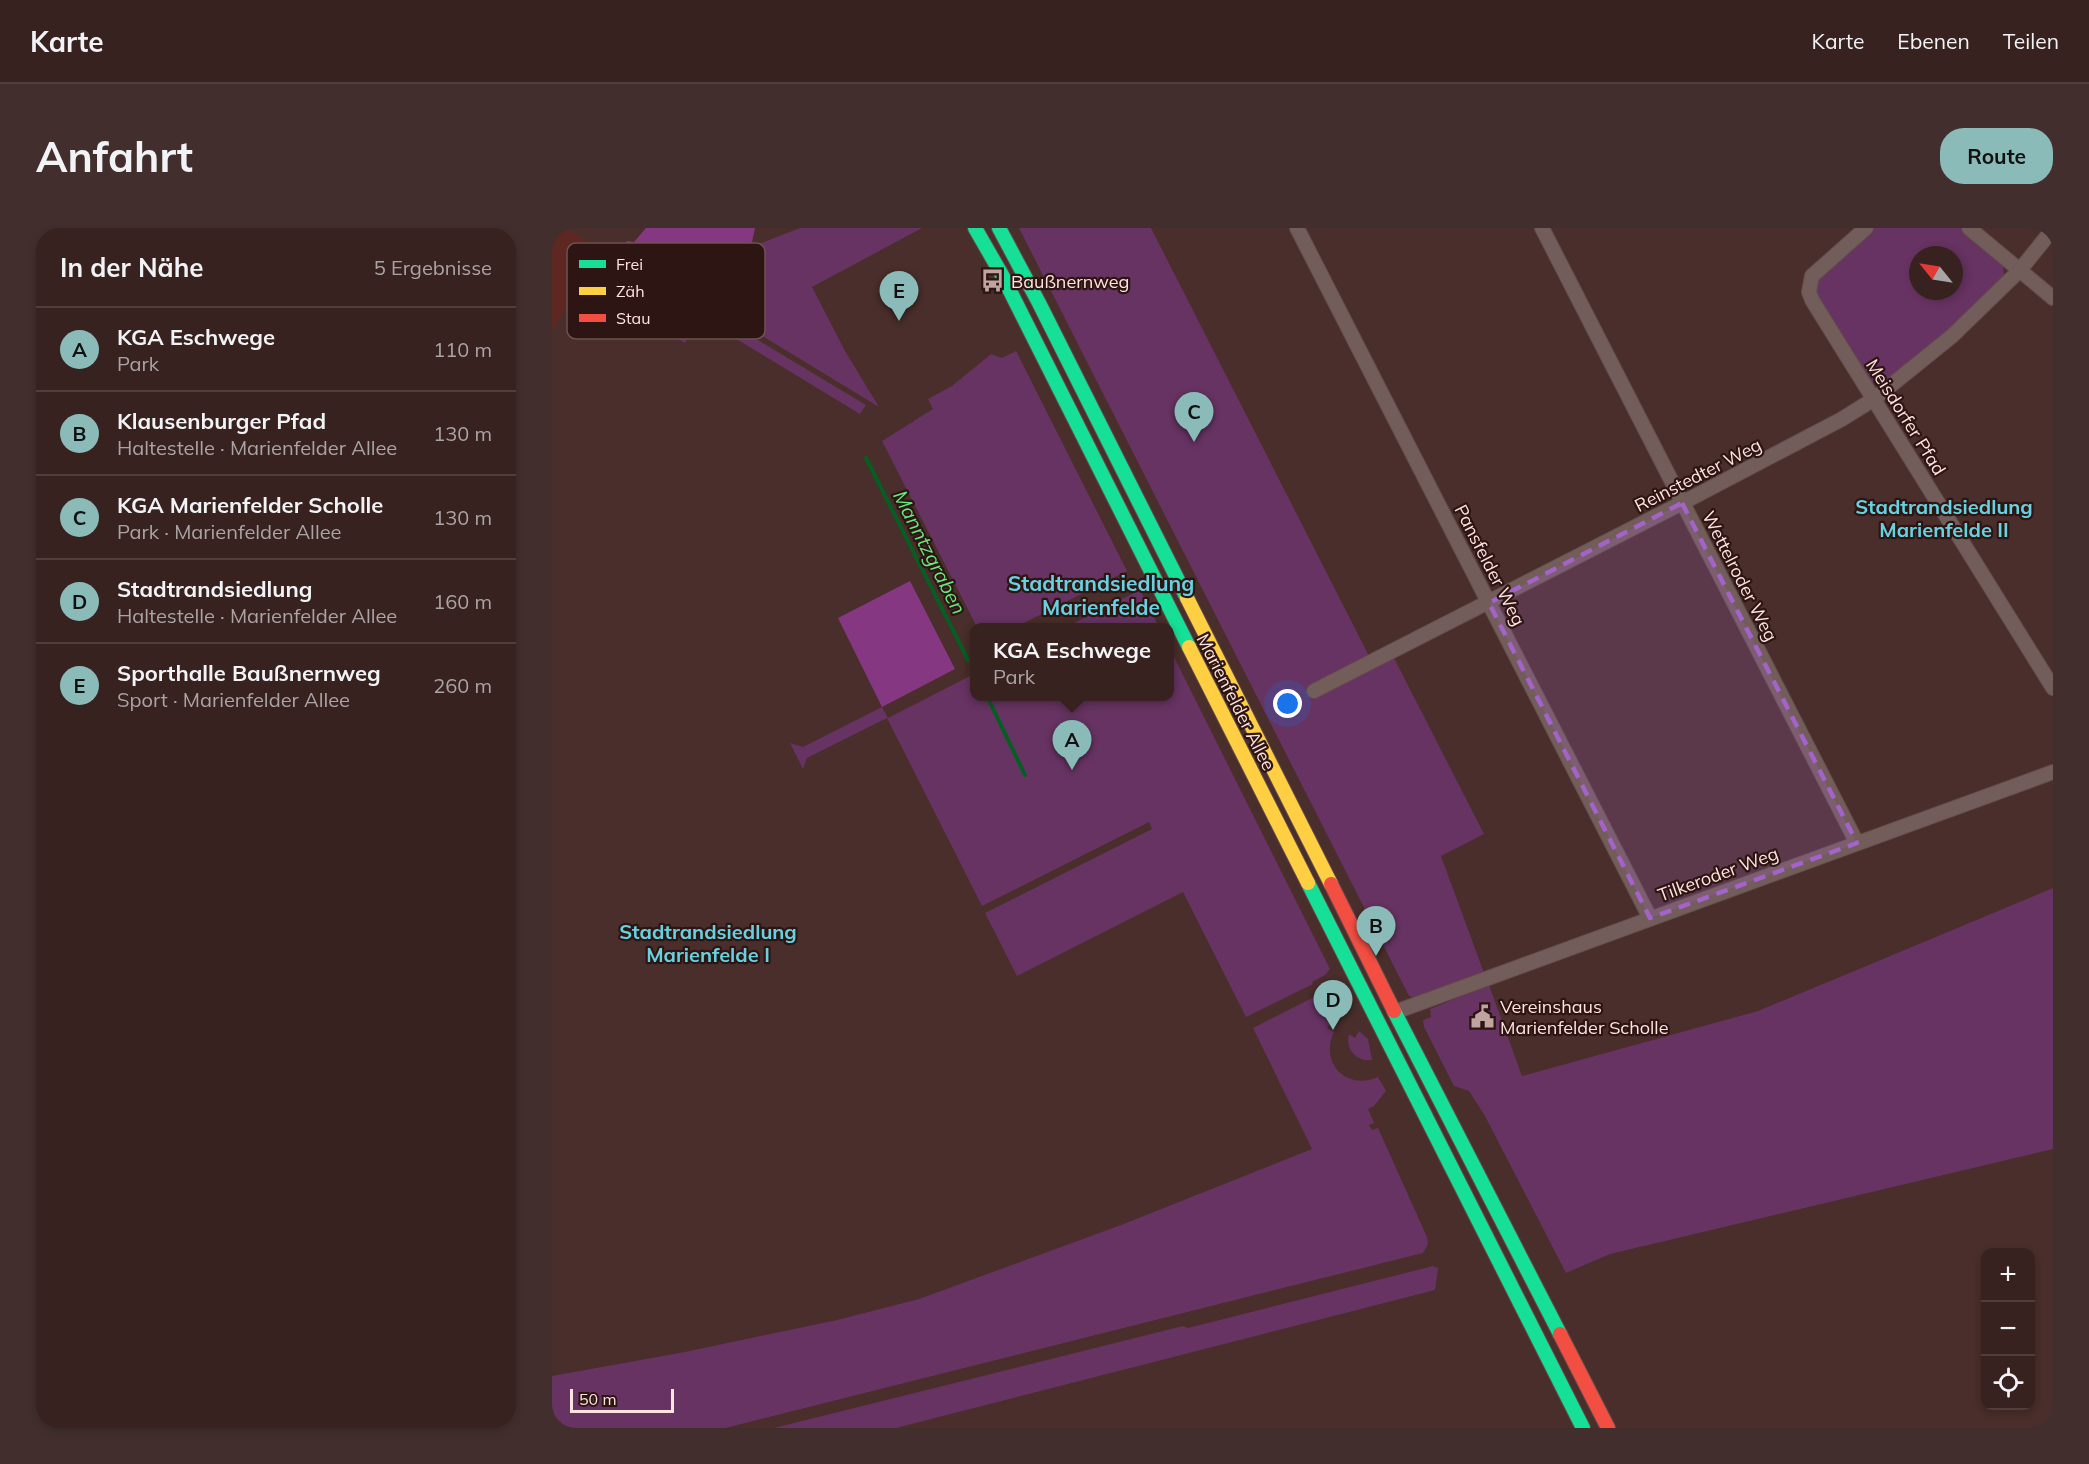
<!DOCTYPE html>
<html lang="de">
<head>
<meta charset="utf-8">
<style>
  body { margin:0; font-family:Mulish,sans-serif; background:#422f2d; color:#f1f3f6 }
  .controls { position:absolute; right:18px; bottom:18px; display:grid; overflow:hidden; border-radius:12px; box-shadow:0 3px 9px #0003 }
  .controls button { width:54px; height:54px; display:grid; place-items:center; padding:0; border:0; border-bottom:2px solid #513f3e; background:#372220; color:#f1f3f6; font:30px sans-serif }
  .compass { position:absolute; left:1357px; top:18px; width:54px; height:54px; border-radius:50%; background:#372220; box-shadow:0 3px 9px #0003; rotate:300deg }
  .scale { position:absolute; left:18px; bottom:15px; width:104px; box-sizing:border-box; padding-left:6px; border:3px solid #ffe3df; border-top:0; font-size:16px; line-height:21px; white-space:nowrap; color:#ffe3df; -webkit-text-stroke:4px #2d1513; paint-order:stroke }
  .you { position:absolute; left:736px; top:476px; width:21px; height:21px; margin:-15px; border:4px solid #fff; border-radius:50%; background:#1a73e8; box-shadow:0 0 0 9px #1a73e833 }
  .badge { display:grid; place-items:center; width:39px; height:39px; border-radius:50%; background:#8bbbb9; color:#111; font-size:20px; font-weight:700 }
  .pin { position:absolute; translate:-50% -50px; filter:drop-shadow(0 2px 3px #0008) }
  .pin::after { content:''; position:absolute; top:32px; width:21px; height:18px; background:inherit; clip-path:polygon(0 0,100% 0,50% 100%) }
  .popup { position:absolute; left:418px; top:395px; width:204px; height:78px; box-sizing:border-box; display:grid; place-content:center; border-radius:12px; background:#372220; filter:drop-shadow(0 2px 4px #0005); font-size:20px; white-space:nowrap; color:#aaa4a5 }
  .popup b { font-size:22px; color:#f1f3f6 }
  .popup::after { content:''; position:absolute; left:50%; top:100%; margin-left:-12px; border:12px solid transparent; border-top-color:#372220 }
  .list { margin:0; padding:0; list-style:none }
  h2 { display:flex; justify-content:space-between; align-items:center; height:78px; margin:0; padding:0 24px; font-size:26px }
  h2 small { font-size:20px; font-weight:400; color:#aaa4a5 }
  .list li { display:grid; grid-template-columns:39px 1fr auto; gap:18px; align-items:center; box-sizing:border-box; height:84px; padding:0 24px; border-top:2px solid #513f3e }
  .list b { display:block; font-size:22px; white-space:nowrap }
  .list p { margin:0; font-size:20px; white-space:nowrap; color:#aaa4a5 }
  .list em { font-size:20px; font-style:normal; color:#aaa4a5 }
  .icon { flex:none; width:33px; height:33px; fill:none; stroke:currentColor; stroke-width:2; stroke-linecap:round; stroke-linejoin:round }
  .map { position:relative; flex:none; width:1501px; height:1200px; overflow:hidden; border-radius:24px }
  header { display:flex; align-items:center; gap:36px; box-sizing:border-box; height:84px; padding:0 30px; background:#372220; border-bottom:2px solid #513f3e }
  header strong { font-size:28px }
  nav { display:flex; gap:33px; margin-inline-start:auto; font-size:21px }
  .intro { display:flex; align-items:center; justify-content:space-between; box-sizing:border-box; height:144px; padding:0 36px }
  h1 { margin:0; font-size:42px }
  .button { padding:15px 27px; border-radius:24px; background:#8bbbb9; color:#111; font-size:21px; font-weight:700 }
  main { display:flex; gap:36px; padding:0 36px }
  aside { flex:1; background:#372220; border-radius:24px; box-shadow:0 3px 9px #0003 }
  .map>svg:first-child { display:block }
</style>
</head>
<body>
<header>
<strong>Karte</strong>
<nav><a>Karte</a><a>Ebenen</a><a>Teilen</a></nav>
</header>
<div class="intro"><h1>Anfahrt</h1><a class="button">Route</a></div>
<main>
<aside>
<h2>In der Nähe<small>5 Ergebnisse</small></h2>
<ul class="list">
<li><span class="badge">A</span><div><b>KGA Eschwege</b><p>Park</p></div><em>110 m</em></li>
<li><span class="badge">B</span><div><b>Klausenburger Pfad</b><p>Haltestelle · Marienfelder Allee</p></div><em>130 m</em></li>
<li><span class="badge">C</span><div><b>KGA Marienfelder Scholle</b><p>Park · Marienfelder Allee</p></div><em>130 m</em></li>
<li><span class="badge">D</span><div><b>Stadtrandsiedlung</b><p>Haltestelle · Marienfelder Allee</p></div><em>160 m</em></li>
<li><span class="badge">E</span><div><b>Sporthalle Baußnernweg</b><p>Sport · Marienfelder Allee</p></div><em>260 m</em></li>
</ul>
</aside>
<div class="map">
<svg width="1501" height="1200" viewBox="0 0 1501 1200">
  <rect width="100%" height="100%" fill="#492e2b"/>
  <path fill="#5e2722" d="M 0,0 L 14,0 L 49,22 L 0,103 Z"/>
  <g fill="#673362" fill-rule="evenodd">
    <path d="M 248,0 L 370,0 L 260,59 L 293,123 L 327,179 L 158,76 L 199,19 Z"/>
    <path d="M 467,0 L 599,0 L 817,428 L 755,460 L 762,470 L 842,430 L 932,606 L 889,628 L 932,745 L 864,770 L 857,768 Z"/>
    <path d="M 1322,0 L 1408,0 L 1451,35 L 1452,49 C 1414,89 1374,124 1330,156 L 1318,154 L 1263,66 L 1267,49 ZM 1366,27 L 1402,27 L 1402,63 L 1366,63 Z"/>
    <path d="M 86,40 L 314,177 L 308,186 L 81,48 Z"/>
    <path d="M 74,58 L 84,64 L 80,74 L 82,77 L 115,98 L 119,97 L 125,91 L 140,98 L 140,102 L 133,115 L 51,63 L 56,61 L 68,65 Z"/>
    <path d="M 464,123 L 575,343 L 464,399 L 425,399 L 330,213 L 381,181 L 376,171 L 400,158 L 439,126 L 450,130 Z"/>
    <path d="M 588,362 L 607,399 L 514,399 Z"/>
    <path d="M 618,421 L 778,741 L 773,747 L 760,754 L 761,756 L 694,789 L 631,664 L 465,748 L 433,685 L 600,601 L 597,594 L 430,678 L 335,490 L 255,530 L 251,541 L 238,515 L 251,519 L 330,479 L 336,490 L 422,446 L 422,468 L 618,468 Z"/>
    <path d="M 1501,660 L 1501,921 L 1058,1026 L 1014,1045 L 933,888 L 917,863 L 902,858 L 872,799 L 871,792 L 879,789 L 878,781 L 937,757 L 970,848 L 1206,783 Z"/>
    <path d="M 786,764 L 791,771 L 785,787 L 775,800 L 782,804 C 767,835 795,863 826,849 L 834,863 L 822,878 L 816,881 L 822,895 L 817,897 L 820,902 L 826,900 L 875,1009 L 876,1016 L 871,1025 L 173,1200 L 0,1200 L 0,1148 L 133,1124 L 285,1092 L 367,1071 L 569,997 L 760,921 L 701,800 L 766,767 L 769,771 Z"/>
    <path d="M 807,803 L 816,811 L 820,832 C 804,834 793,821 797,806 L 803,810 Z"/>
    <path d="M 881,1038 L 886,1040 L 883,1062 L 344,1200 L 222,1200 L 631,1098 L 636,1100 Z"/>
  </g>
  <g fill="#863782">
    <path d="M 94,0 L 203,0 L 199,19 L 158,76 L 86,40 L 81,48 L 61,37 L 75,13 L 82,14 Z"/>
    <path d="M 358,353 L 403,441 L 330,479 L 286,390 Z"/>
  </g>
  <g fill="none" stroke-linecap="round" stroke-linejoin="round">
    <g stroke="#075e22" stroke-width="4">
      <path d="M 314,230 L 416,432"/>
      <path d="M 435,468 L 473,547"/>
    </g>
    <defs>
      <g id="street">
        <path d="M 745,0 L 1098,690"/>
        <path d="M 990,0 L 1305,615"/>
        <path d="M 1314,0 L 1260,48 L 1257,64 L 1260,72 L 1501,460"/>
        <path d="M 1417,0 L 1501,70"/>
        <path d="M 762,463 L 1130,275 L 1290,191 L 1322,171 L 1400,108 L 1468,42 L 1501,1"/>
        <path d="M 843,784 L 1501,544"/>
      </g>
      <g id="fast">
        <path d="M 423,0 L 450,47 L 637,419"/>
        <path d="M 447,0 L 487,75 L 635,370"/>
        <path d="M 756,655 L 1031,1200"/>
        <path d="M 842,783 L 1008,1106"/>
      </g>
      <g id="slow">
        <path d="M 635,370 L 779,656"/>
        <path d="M 637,419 L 756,655"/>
      </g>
      <g id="jam">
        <path d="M 779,656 L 842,783"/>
        <path d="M 1008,1106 L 1056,1200"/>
      </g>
    </defs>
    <use href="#street" stroke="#634c4a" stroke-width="16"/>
    <use href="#fast" stroke="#634c4a" stroke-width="16"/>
    <use href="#slow" stroke="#634c4a" stroke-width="16"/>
    <use href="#jam" stroke="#634c4a" stroke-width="16"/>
    <use href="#street" stroke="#725d5b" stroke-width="14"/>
    <use href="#fast" stroke="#16e098" stroke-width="14"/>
    <use href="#slow" stroke="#ffcf43" stroke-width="14"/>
    <use href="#jam" stroke="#f24e42" stroke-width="14"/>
  </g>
  <path fill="#a363c9" fill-opacity="0.2" stroke="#a363c9" stroke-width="4.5" stroke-dasharray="12 8" stroke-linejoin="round" d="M 1130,275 L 1305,615 L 1098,690 L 937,375 Z"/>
  <defs>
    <symbol id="bus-bare" viewBox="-9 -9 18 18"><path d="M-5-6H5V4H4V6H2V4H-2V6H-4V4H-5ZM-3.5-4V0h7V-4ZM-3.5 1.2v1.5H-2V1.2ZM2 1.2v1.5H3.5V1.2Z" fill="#bfa4a0" stroke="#2d1513" stroke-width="2.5" paint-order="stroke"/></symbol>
    <symbol id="civic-bare" viewBox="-9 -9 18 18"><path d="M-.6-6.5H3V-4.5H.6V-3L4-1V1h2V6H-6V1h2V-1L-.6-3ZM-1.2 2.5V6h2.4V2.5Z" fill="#bfa4a0" stroke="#2d1513" stroke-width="2.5" paint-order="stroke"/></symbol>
  </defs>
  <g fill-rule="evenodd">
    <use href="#bus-bare" x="424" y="36" width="33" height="33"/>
    <use href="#civic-bare" x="914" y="772" width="33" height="33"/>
  </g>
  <g text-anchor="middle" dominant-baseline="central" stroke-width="4.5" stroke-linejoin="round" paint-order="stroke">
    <g font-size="18" fill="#ffe3df" stroke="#2d1513" text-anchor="start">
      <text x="459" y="53">Baußnernweg</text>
      <text x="948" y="778">Vereinshaus<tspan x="948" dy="21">Marienfelder Scholle</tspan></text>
    </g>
    <g font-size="18" fill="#ffe3df" stroke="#2d1513">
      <text transform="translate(1354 189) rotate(58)">Meisdorfer Pfad</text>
      <text transform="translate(1146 247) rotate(-27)">Reinstedter Weg</text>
      <text transform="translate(938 337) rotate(63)">Pansfelder Weg</text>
      <text transform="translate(1188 348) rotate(63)">Wettelroder Weg</text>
      <text transform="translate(684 474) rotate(63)">Marienfelder Allee</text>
      <text transform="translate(1166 646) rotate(-20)">Tilkeroder Weg</text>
    </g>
    <g font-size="20" font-weight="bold" fill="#67d1e0" stroke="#2d1513">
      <text x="1392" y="278">Stadtrandsiedlung<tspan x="1392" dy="23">Marienfelde II</tspan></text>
      <text x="156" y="703">Stadtrandsiedlung<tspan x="156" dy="23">Marienfelde I</tspan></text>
    </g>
    <g font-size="20" font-style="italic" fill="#63eb7d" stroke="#2d1513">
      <text transform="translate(378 324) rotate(63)">Manntzgraben</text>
    </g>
    <g font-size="21" font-weight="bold" fill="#67d1e0" stroke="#2d1513">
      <text x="549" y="355">Stadtrandsiedlung<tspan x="549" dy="24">Marienfelde</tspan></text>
    </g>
  </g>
  <rect x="15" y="15" width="198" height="96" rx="9" fill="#2d1513" stroke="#6c5350" stroke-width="1.5"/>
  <rect x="27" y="32" width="27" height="8" fill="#16e098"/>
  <rect x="27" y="59" width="27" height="8" fill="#ffcf43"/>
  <rect x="27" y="86" width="27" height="8" fill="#f24e42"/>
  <g font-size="16" fill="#ffe3df">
    <text x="64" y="42">Frei</text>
    <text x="64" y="69">Zäh</text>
    <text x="64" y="96">Stau</text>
  </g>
</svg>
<div class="controls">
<button>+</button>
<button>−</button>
<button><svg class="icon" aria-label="locate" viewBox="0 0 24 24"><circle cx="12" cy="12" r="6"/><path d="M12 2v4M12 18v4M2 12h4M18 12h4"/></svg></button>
</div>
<svg class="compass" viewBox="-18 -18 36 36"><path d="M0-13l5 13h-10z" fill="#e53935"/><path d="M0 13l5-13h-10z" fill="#aaa4a5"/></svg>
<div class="scale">50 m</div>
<div class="you"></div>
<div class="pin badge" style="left:520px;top:542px">A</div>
<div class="popup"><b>KGA Eschwege</b>Park</div>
<div class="pin badge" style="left:824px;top:728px">B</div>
<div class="pin badge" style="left:642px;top:214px">C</div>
<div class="pin badge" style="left:781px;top:802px">D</div>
<div class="pin badge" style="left:347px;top:93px">E</div>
</div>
</main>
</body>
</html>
